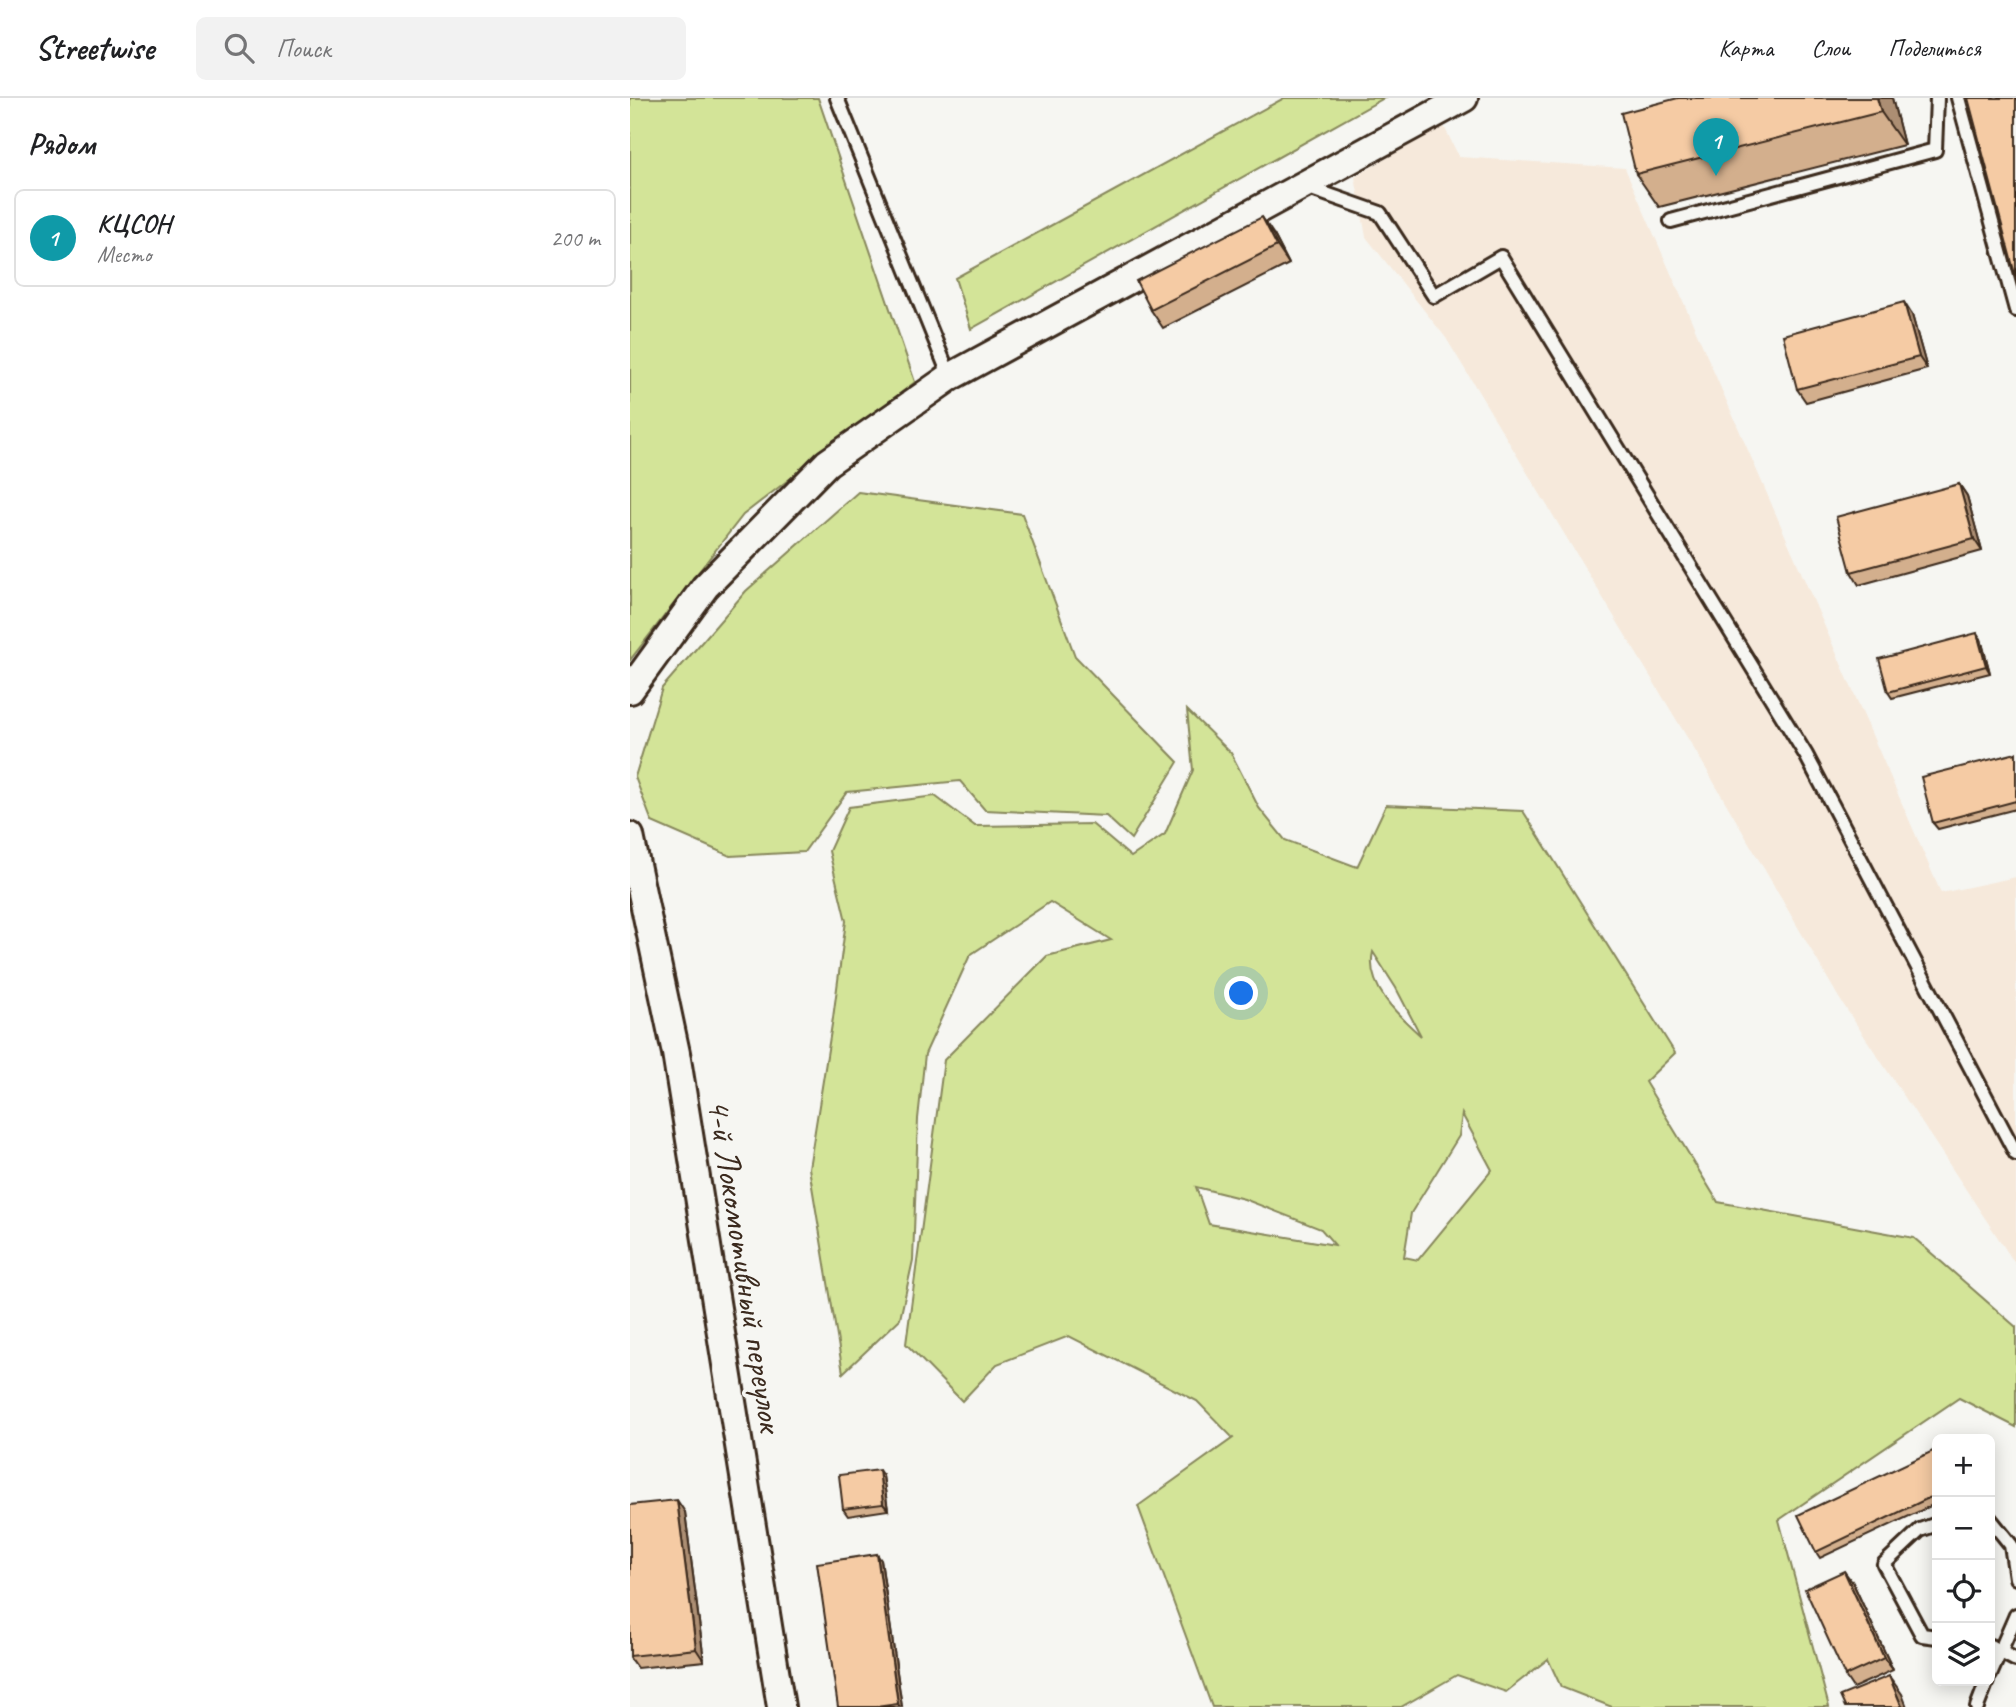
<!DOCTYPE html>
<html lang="ru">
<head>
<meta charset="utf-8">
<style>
  body { margin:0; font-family:Caveat,sans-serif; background:#f2f2f2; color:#202124 }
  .controls { position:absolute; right:21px; bottom:21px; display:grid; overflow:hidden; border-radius:10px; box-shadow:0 4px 18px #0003 }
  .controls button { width:63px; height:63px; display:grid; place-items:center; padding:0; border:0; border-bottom:2px solid #e0e0e0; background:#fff; color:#202124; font:35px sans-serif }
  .you { position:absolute; left:612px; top:896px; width:24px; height:24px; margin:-18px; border:5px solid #fff; border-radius:50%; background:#1a73e8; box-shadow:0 0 0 10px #1a73e833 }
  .badge { display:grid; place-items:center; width:46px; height:46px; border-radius:50%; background:#111827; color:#fff; font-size:23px; font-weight:700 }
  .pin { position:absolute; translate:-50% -58px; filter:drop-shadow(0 2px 4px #0008) }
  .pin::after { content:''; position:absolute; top:37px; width:24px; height:21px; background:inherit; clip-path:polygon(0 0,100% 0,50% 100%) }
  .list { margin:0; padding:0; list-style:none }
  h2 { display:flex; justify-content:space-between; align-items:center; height:91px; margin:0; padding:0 28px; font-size:30px }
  h2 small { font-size:23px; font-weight:400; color:#757577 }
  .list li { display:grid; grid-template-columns:46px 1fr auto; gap:21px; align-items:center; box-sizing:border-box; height:98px; margin:0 14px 14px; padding:0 14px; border:2px solid #e0e0e0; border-radius:10px }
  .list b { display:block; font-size:26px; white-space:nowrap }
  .list p { margin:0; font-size:23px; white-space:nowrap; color:#757577 }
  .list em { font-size:23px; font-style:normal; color:#757577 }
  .icon { flex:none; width:38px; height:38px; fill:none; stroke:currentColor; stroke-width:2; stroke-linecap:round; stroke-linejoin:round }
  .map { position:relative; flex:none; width:1386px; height:1609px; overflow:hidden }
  header { display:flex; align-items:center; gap:42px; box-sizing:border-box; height:98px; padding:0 35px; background:#fff; border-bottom:2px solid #e0e0e0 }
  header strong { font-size:33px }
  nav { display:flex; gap:38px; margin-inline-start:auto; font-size:24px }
  .search { width:490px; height:63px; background:#f2f2f2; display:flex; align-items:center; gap:18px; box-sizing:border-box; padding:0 24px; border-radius:10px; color:#757577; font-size:26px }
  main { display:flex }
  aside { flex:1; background:#fff }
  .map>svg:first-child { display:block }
</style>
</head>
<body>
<header>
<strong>Streetwise</strong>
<div class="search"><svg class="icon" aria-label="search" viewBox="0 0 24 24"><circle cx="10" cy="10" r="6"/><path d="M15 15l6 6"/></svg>Поиск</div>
<nav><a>Карта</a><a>Слои</a><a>Поделиться</a></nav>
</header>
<main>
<aside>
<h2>Рядом<small></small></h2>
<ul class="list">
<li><span class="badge" style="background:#0f9aa8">1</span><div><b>КЦСОН</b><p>Место</p></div><em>200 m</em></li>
</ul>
</aside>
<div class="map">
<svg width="1386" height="1609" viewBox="0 0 1386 1609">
  <rect width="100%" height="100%" fill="#f6f6f2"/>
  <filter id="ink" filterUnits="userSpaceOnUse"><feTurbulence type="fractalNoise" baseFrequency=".0143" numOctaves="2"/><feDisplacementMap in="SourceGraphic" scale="14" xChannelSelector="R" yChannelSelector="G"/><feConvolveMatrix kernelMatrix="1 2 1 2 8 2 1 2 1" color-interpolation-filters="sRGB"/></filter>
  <g filter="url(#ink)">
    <path fill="#f6e9db" d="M 813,26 L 829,59 L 995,70 L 1311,795 L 1386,779 L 1386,1167 L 1209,900 L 1075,669 L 816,240 L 736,139 L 725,79 Z"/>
    <g fill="#d3e498" stroke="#87875b" stroke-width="2" fill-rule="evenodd">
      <path d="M 0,0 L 188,0 L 285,284 L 113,417 L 0,562 Z"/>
      <path d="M 654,0 L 754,0 L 341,231 L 325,180 Z"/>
      <path d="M 228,394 L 392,416 L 445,558 L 548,664 L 501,741 L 476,718 L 355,712 L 330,683 L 217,694 L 174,754 L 100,758 L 22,724 L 5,679 L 32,590 L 116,493 Z"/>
      <path d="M 557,612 L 601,655 L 629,710 L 655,742 L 727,769 L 756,707 L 893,713 L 1045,955 L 1015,984 L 1088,1104 L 1284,1140 L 1386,1229 L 1386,1329 L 1329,1300 L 1149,1422 L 1199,1609 L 982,1609 L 931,1589 L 918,1561 L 876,1594 L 827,1577 L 771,1609 L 582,1609 L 508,1408 L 603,1340 L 567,1303 L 439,1238 L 367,1266 L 332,1303 L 276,1246 L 314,962 L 417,858 L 481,842 L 420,804 L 340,857 L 295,956 L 288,1021 L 283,1162 L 270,1221 L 213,1275 L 179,1070 L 203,920 L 216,823 L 199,753 L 219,709 L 305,698 L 345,728 L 462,726 L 501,759 L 535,736 L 563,672 ZM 743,854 L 766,890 L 791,938 C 769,918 735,888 743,854 ZM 832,1016 L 862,1072 L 788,1162 L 774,1159 L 781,1115 L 829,1038 ZM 566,1089 L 614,1101 L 691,1131 L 705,1147 L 579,1126 Z"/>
    </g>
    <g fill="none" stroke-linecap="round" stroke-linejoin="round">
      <defs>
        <g id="lane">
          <path d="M 207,0 L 320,279"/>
          <path d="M 1328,0 L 1386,212"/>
          <path d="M 676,89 L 750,115 L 804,198 L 871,159 L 1176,657 L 1386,1056"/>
          <path d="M 1041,123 L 1305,52 L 1307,0"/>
          <path d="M 1360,1421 L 1381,1447 L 1386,1480"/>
          <path d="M 1307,1426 L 1290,1432 L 1254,1466 L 1292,1537 L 1307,1539"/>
          <path d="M 1360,1548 L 1386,1562"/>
          <path d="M 1360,1577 L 1386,1517"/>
          <path d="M 1347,1609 L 1357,1583"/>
        </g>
        <g id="street">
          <path d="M 0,592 L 75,489 L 197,365 L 320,279 L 834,0"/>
          <path d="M 0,738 L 46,955 L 151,1609"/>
        </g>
      </defs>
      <use href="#lane" stroke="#3b2a1e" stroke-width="18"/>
      <use href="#street" stroke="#3b2a1e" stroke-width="32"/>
      <use href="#lane" stroke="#f6f6f2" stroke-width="12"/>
      <use href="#street" stroke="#f6f6f2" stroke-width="26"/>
    </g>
    <g fill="#d3af8d" stroke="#3b2a1e" stroke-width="2">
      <path d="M 1048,0 L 1262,0 L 1274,47 L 1029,109 L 1006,76 Z"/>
      <path d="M 644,137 L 659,166 L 533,230 L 521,212 Z"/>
      <path d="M 1282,217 L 1297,271 L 1176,304 L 1167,291 Z"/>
      <path d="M 1329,386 L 1337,398 L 1352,453 L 1229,487 L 1221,474 Z"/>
      <path d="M 1351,541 L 1360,575 L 1262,600 L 1258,594 Z"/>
      <path d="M 1386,655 L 1386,711 L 1308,731 L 1303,725 Z"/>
      <path d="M 1307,1351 L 1307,1405 L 1190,1460 L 1186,1454 Z"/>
      <path d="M 253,1378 L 258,1412 L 218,1418 L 213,1411 Z"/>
      <path d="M 0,1407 L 55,1414 L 74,1563 L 7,1570 L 0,1560 Z"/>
      <path d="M 251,1462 L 272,1609 L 208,1609 Z"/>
      <path d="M 1223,1485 L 1263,1572 L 1223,1590 L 1215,1578 Z"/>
    </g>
    <g fill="#ac8e73" stroke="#3b2a1e" stroke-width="2">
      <path d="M 1247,0 L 1262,0 L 1274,47 L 1251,14 Z"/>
      <path d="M 632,119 L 644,137 L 659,166 L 647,148 Z"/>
      <path d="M 1274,204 L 1282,217 L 1297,271 L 1289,259 Z"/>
      <path d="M 1329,386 L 1337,398 L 1352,453 L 1344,441 Z"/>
      <path d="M 1347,535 L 1351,541 L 1360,575 L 1356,568 Z"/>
      <path d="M 249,1372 L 253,1378 L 258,1412 L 253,1406 Z"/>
      <path d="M 47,1402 L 55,1414 L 74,1563 L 66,1551 Z"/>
      <path d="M 247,1456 L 251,1462 L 272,1609 L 270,1609 L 268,1606 Z"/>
      <path d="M 1214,1473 L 1223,1485 L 1263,1572 L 1254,1560 Z"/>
      <path d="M 1259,1578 L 1272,1596 L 1277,1609 L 1272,1609 Z"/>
    </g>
    <g fill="#f5cba4" stroke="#3b2a1e" stroke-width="2">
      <path d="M 1048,0 L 1247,0 L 1251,14 L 1006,76 L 991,15 Z"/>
      <path d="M 1338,0 L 1386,0 L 1386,180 Z"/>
      <path d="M 632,119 L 647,148 L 521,212 L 506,183 Z"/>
      <path d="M 1274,204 L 1289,259 L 1167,291 L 1153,237 Z"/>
      <path d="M 1329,386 L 1344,441 L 1221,474 L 1206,419 Z"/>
      <path d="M 1347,535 L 1356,568 L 1258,594 L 1249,561 Z"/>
      <path d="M 1386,655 L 1386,703 L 1303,725 L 1291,679 Z"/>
      <path d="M 1307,1351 L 1307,1396 L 1186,1454 L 1168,1417 Z"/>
      <path d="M 249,1372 L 253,1406 L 213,1411 L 209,1377 Z"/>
      <path d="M 47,1402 L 66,1551 L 0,1558 L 0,1407 Z"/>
      <path d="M 247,1456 L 268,1606 L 246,1609 L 208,1609 L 187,1465 Z"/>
      <path d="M 1214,1473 L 1254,1560 L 1215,1578 L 1175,1491 Z"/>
      <path d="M 1259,1578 L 1272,1609 L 1215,1609 L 1210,1598 Z"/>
    </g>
  </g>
  <g text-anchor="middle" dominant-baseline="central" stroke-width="7" stroke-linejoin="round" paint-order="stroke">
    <g font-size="35" fill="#3b2a1e" stroke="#f6f6f2">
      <text transform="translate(115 1167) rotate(81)">4-й Локомотивный переулок</text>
    </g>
  </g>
</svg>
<div class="controls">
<button>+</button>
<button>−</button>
<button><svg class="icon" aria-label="locate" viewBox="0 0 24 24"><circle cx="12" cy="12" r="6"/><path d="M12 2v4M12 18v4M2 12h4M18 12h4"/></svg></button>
<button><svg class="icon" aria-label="layers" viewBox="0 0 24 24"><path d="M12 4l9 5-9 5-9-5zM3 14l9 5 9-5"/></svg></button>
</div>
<div class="you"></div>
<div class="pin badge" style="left:1086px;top:78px;background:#0f9aa8">1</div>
</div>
</main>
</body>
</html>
